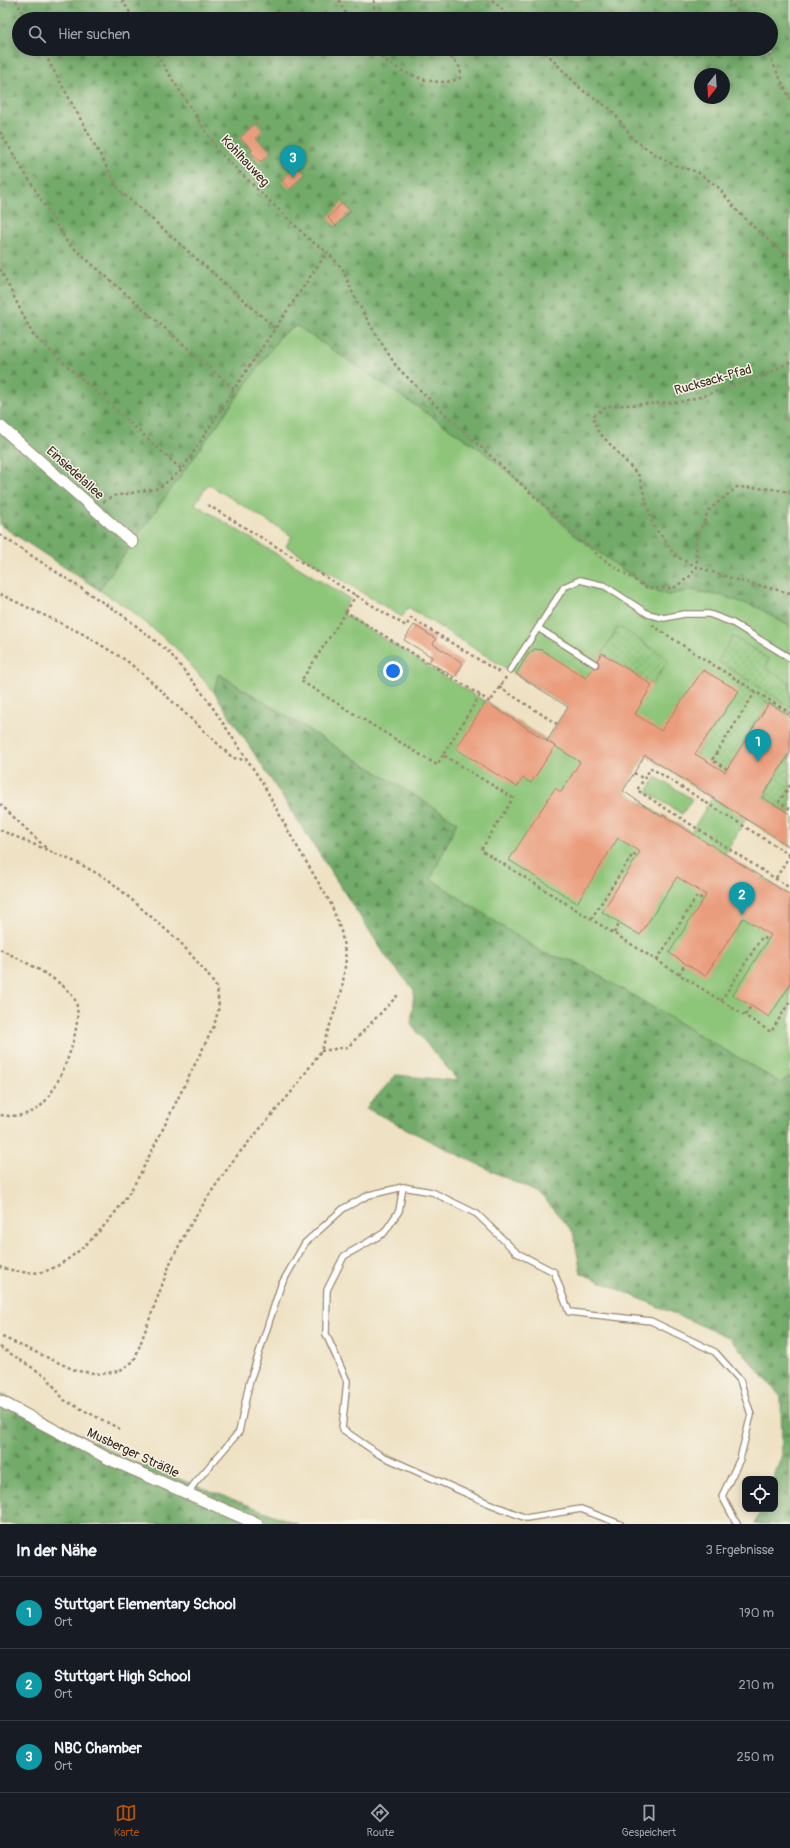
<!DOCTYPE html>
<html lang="de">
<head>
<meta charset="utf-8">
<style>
  body { margin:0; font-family:Pangolin,sans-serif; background:#242831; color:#f1f3f6 }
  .controls { position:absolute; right:12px; bottom:12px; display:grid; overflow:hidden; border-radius:8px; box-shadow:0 2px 10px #0003 }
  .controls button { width:36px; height:36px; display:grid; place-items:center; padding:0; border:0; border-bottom:1px solid #363941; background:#171b24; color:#f1f3f6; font:20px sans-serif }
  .compass { position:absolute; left:694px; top:68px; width:36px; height:36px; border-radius:50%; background:#171b24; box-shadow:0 2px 10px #0003; rotate:197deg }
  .you { position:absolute; left:393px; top:671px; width:14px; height:14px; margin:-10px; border:3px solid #fff; border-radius:50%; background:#1a73e8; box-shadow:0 0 0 6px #1a73e833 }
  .badge { display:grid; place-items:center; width:26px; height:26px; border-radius:50%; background:#b45309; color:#fff; font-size:13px; font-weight:700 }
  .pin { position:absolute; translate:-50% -33px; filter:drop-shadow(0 1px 2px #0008) }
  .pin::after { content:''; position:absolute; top:21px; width:14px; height:12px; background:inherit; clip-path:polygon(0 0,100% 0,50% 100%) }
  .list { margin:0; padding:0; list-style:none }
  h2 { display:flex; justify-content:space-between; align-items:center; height:52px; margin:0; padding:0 16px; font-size:17px }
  h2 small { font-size:13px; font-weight:400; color:#9ea1a6 }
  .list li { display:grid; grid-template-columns:26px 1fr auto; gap:12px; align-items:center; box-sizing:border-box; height:72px; padding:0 16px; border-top:1px solid #363941 }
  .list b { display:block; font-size:15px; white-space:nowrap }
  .list p { margin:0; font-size:13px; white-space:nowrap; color:#9ea1a6 }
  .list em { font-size:13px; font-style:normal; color:#9ea1a6 }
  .icon { flex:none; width:22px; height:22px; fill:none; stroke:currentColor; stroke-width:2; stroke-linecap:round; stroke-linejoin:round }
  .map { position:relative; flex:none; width:790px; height:1524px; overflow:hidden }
  .search { position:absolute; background:#171b24; box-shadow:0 2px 10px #0003; left:12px; right:12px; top:12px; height:44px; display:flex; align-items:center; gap:10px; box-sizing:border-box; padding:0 14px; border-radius:22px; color:#9ea1a6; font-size:15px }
  .sheet { height:268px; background:#171b24 }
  nav { display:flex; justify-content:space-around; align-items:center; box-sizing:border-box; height:56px; border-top:1px solid #363941; background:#171b24; font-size:11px; color:#9ea1a6 }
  nav a { display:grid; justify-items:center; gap:2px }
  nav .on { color:#b45309 }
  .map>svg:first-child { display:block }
</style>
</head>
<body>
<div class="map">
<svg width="790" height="1524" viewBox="0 0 790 1524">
  <defs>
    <pattern id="forest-firs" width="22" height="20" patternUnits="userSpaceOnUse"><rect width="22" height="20" fill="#72aa69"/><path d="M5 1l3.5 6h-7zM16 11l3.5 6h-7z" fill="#5f8b56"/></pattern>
    <pattern id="park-dots" width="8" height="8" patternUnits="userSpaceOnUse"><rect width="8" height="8" fill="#8dc579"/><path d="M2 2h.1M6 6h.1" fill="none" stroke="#74a063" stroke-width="1.8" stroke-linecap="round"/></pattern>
  </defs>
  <rect width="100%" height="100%" fill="#f7f3e8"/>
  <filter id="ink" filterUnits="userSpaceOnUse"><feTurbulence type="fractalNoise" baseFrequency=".025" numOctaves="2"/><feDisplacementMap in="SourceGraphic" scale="8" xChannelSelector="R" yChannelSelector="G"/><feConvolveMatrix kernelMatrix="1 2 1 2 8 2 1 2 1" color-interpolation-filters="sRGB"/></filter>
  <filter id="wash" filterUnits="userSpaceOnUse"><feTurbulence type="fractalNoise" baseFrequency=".012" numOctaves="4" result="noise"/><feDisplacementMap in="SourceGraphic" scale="16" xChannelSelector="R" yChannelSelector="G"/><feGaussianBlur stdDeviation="0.9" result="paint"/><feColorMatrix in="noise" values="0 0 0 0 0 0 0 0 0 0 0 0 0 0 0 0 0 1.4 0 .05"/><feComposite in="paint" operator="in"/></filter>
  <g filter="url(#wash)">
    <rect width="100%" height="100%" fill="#efe2c4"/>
    <g fill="#8dc579" stroke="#64784c" fill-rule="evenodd">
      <path d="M 297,326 L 480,449 L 523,485 L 668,595 L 690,590 L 723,596 L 759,608 L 790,627 L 790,847 L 746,819 L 725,854 L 790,895 L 790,1076 L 781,1083 L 576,962 L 543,953 L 431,879 L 457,822 L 219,674 L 214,692 L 175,647 L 129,609 L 99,590 L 282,334 ZM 208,484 L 292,536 L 286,546 L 402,617 L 408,607 L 568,707 L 547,740 L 344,614 L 342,612 L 350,599 L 195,504 ZM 645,755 L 712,798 L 691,832 L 663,815 L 662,816 L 623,791 Z"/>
      <path d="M 656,777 L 692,799 L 682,814 L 647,792 Z"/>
    </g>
    <g fill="url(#forest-firs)" stroke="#566a44" fill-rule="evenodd">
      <path d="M 0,0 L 790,0 L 790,627 L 759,608 L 723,596 L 690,590 L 668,595 L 650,589 L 573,534 L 523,485 L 480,449 L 297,326 L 282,334 L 99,590 L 0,525 ZM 19,19 L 771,19 L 771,49 L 19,49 ZM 700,74 L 724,74 L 724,98 L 700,98 Z"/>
      <path d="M 218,674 L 457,822 L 431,879 L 543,953 L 576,962 L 781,1083 L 790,1076 L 790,1524 L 755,1524 L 761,1509 L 775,1509 L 775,1479 L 773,1479 L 782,1455 L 781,1397 L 730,1338 L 581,1273 L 573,1232 L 541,1195 L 428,1140 L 366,1108 L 396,1075 L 458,1081 L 411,1025 L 414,990 L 387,958 L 214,692 Z"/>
      <path d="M 0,1393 L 129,1460 L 298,1524 L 0,1524 Z"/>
    </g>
    <g fill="url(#park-dots)" stroke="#64784c">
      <path d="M 619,626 L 669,660 L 652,685 L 602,653 Z"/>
      <path d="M 733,636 L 769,659 L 765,667 L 790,683 L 790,707 L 718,661 Z"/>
      <path d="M 742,686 L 769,703 L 725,773 L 695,754 Z"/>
      <path d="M 790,753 L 790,814 L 762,797 Z"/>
    </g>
    <g id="blocks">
      <g fill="#ea9d7d">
        <path d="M 255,122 L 263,130 L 256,138 L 271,152 L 261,162 L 250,152 L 252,149 L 240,138 Z"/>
        <path d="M 296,166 L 305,174 L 290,189 L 282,181 Z"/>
        <path d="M 342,203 L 351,211 L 336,226 L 328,218 Z"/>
        <path d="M 414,625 L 436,639 L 433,644 L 463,663 L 455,677 L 429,662 L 432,657 L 404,640 Z"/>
        <path d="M 535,649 L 542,650 L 586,678 L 593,668 L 598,667 L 599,664 L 597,660 L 602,653 L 652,685 L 635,714 L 661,731 L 703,670 L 739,691 L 695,754 L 725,772 L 769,703 L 790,716 L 790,753 L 762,797 L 790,814 L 790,847 L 645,755 L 623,791 L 662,817 L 663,815 L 790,895 L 790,985 L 769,1017 L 733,995 L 771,935 L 743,918 L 705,976 L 669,953 L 706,895 L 677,877 L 640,935 L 602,912 L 640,852 L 618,838 L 577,903 L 509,860 L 555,788 L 561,792 L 580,762 L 547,741 L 568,707 L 516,674 L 529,653 Z"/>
        <path d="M 486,702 L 555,746 L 531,783 L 523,778 L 517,787 L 456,749 Z"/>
      </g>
    </g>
  </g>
  <g filter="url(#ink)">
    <use href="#blocks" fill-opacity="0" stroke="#958671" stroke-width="1"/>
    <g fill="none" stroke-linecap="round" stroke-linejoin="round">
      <defs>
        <g id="lane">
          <path d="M 538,628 L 564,587 L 580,580 L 605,586 L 648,614 L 664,618 L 684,614 L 709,614 L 731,622 L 790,658"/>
          <path d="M 510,670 L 538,628 L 595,664"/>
          <path d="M 403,1187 L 399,1211 L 384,1233 L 344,1256 L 327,1290 L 326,1334 L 347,1381 L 342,1429 L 380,1455 L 488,1503 L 526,1518 L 581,1509 L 620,1524"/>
          <path d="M 188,1494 L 194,1484 L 239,1432 L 249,1384 L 281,1285 L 305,1243 L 344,1208 L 369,1195 L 403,1187 L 432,1192 L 477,1214 L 517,1253 L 554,1272 L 569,1312 L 651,1321 L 715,1352 L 740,1380 L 751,1415 L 740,1459 L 722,1496 L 737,1524"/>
        </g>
        <g id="street">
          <path d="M 0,426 L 132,542"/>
          <path d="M 0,1401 L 109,1459 L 257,1524"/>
        </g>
      </defs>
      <use href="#lane" stroke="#958671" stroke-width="8"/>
      <use href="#street" stroke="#958671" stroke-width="13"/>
      <g stroke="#958671" stroke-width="2.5" stroke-dasharray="3 3" stroke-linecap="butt">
        <path d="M 16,0 L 26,19"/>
        <path d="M 122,0 L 134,19"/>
        <path d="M 339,0 L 348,19"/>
        <path d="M 374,0 L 374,9 L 380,19"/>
        <path d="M 492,0 L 502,9 L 508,19"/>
        <path d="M 729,0 L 745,19"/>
        <path d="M 42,49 L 120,191 L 275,328"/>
        <path d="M 153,49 L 219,152 L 311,241 L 327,252"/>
        <path d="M 372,49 C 393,69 432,91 460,78 L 461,69 C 454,60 447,52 436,49"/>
        <path d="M 540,49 L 544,51 L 582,90 L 612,110 L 633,139 L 655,154 L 674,165 L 697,172 L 718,187 L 739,213 L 757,230 L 782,252 L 790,255"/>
        <path d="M 766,49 L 790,99"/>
        <path d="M 0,132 L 67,242 L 234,389"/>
        <path d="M 0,269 L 33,335 L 182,470"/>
        <path d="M 790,362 L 762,376 L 703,396 L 680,402 L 608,406 L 593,416 L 597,430 L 639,476 L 653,526 L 667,542 L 674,555 L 697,567 L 740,581 L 790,593"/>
        <path d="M 103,502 L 114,496 L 159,488 L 182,470 L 234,389 L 327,252 L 342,268 L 353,294 L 372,328 L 396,366 L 431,401 L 600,557 L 647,588 L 674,588 L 689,577 L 697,567 L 696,539 L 709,510 L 737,487 L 772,489 L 790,492"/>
        <path d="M 208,505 L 406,626 L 411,618 L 502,674"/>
        <path d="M 0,535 L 125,617 L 169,652 L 207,699 L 262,782 L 291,836 L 331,904 L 341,931 L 346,958 L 342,990 L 321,1051 L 294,1089 L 235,1158 L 209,1195 L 186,1232 L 171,1261 L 134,1361 L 119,1371 L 101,1374 L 77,1371 L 0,1336"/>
        <path d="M 0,594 L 83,634 L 127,661 L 145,676 L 233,758 L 246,760"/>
        <path d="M 346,612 L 356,595"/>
        <path d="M 652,625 L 696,654 L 790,713"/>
        <path d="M 506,677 L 490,702 L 480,695 L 443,755 L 513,798 L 481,850 L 771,1032 L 790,1001"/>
        <path d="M 499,687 L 557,724"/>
        <path d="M 443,755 L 437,765 L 301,681 L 346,612 L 480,695"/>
        <path d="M 727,769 L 712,760 L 756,691"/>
        <path d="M 634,773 L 644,779"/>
        <path d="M 790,785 L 779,802 L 790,809"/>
        <path d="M 0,804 L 47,849"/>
        <path d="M 0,830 L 80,864 L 109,880 L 180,942 L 206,972 L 217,988 L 219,1007 L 214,1026 C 196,1062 178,1098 160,1135 C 149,1155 140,1177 127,1196 C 111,1221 72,1265 42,1272 C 29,1274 13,1271 0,1267"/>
        <path d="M 790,855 L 651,768 L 637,790 L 790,888"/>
        <path d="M 776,878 L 790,855"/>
        <path d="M 591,919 L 633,854 L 637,857"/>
        <path d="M 614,933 L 620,923"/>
        <path d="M 0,949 C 20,960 65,980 75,1000 C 86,1023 58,1094 38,1108 C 28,1116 12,1117 0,1115"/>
        <path d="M 657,960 L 697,896 L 703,899"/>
        <path d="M 679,974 L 685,964"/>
        <path d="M 721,1001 L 762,937 L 768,940"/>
        <path d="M 745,1015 L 751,1006"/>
        <path d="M 321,1051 L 348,1047 L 398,995"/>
        <path d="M 0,1347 L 47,1377 L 64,1400 L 122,1430"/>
      </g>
      <use href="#lane" stroke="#fff" stroke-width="5.5"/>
      <use href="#street" stroke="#fff" stroke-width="11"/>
    </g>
  </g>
  <g text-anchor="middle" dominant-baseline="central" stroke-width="3" stroke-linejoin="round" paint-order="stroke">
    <g font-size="13" fill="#3b2a1e" stroke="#f7f3e8">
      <text transform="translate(245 161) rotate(47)">Kohlhauweg</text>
      <text transform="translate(713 380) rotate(-16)">Rucksack-Pfad</text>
      <text transform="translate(75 473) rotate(42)">Einsiedelallee</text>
      <text transform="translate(133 1453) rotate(25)">Musberger Sträßle</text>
    </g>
  </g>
</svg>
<div class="controls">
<button><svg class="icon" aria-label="locate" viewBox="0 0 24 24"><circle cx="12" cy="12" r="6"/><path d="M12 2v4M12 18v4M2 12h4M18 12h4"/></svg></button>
</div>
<svg class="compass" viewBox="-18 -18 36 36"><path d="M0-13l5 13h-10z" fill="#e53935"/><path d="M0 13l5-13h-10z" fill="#9ea1a6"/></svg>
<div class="you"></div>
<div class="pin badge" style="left:758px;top:762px;background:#0f9aa8">1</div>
<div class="pin badge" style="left:742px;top:915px;background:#0f9aa8">2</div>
<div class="pin badge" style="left:293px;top:178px;background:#0f9aa8">3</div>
<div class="search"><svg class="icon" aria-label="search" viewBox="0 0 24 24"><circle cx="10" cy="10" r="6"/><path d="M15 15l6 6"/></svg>Hier suchen</div>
</div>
<section class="sheet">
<h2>In der Nähe<small>3 Ergebnisse</small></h2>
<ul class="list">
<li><span class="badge" style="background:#0f9aa8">1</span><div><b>Stuttgart Elementary School</b><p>Ort</p></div><em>190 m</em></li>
<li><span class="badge" style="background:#0f9aa8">2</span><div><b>Stuttgart High School</b><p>Ort</p></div><em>210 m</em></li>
<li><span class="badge" style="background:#0f9aa8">3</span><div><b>NBC Chamber</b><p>Ort</p></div><em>250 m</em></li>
</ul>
</section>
<nav>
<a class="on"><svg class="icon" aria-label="map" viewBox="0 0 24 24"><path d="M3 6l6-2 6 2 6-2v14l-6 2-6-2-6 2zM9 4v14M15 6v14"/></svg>Karte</a>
<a><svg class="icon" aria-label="directions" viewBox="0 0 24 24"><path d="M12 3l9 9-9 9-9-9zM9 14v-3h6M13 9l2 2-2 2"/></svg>Route</a>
<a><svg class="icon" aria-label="saved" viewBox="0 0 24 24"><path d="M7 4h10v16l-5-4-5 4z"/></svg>Gespeichert</a>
</nav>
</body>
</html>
